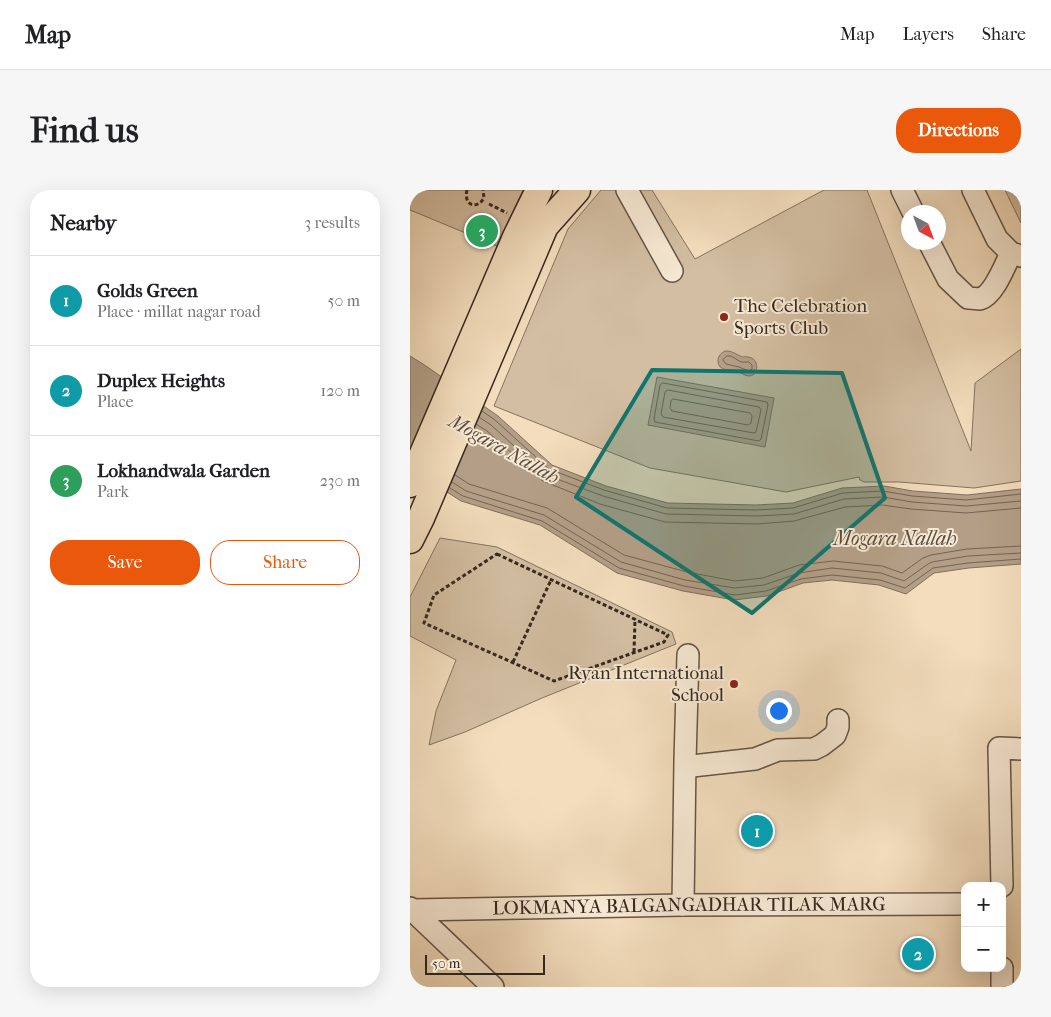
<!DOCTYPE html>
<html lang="en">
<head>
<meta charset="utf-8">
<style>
  body { margin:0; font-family:"IM FELL French Canon",serif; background:#f6f6f6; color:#202124 }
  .controls { position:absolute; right:15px; bottom:15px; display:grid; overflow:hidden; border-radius:10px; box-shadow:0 5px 20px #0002 }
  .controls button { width:45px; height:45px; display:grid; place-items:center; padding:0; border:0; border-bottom:1px solid #e0e0e0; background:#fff; color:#202124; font:25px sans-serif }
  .compass { position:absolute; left:491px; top:15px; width:45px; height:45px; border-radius:50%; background:#fff; box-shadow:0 5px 20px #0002; rotate:139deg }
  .scale { position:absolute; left:15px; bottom:12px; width:120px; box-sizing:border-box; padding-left:5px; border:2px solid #36281e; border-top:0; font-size:14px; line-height:18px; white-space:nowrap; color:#36281e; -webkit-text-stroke:4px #f7e9d4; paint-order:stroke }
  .you { position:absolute; left:368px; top:520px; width:18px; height:18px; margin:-12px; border:4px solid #fff; border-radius:50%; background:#1a73e8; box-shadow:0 0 0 8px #1a73e833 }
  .badge { display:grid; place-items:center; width:32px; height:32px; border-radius:50%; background:#ea580c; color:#fff; font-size:16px; font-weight:700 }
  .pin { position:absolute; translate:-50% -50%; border:2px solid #fff; box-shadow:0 1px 5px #0006 }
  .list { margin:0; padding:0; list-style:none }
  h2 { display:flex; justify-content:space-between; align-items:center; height:65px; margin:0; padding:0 20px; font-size:21px }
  h2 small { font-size:16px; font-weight:400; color:#757577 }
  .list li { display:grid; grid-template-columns:32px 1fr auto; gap:15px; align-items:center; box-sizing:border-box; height:90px; padding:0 20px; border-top:1px solid #e0e0e0 }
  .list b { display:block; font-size:19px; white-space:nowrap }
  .list p { margin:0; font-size:16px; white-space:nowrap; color:#757577 }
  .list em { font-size:16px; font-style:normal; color:#757577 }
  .actions { display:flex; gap:10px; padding:15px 20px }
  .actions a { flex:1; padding:11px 0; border:1px solid #ea580c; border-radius:20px; text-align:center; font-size:18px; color:#ea580c }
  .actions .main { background:#ea580c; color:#fff }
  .map { position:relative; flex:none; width:611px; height:797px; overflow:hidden; border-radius:20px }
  header { display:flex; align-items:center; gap:30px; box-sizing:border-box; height:70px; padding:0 25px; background:#fff; border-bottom:1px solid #e0e0e0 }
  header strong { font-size:24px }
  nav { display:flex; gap:28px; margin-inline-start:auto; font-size:18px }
  .intro { display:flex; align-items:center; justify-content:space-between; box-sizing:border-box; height:120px; padding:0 30px }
  h1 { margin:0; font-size:35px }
  .button { padding:12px 22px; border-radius:20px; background:#ea580c; color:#fff; font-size:18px; font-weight:700 }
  main { display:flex; gap:30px; padding:0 30px }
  aside { flex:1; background:#fff; border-radius:20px; box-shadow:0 5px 20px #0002 }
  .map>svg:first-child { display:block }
</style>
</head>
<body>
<header>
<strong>Map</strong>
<nav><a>Map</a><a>Layers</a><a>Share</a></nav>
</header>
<div class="intro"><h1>Find us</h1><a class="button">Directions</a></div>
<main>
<aside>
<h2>Nearby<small>3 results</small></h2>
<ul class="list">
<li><span class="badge" style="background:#0f9aa8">1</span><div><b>Golds Green</b><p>Place · millat nagar road</p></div><em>50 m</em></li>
<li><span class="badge" style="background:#0f9aa8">2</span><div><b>Duplex Heights</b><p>Place</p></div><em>120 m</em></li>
<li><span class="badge" style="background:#2e9e5b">3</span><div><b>Lokhandwala Garden</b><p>Park</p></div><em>230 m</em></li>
</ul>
<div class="actions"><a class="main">Save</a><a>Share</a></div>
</aside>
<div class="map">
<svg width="611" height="797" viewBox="0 0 611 797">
  <rect width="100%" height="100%" fill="#f3ddbd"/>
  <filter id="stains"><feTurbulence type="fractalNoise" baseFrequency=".004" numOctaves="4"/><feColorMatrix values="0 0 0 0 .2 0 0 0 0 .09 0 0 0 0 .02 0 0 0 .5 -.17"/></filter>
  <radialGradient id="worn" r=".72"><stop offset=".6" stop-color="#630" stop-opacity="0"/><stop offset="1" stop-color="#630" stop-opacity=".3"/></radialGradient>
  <g fill="#d3bea2" stroke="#847360">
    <path d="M 0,0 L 113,0 L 87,56 L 0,20 Z"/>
    <path d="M 191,0 L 242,0 L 285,69 L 414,0 L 457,0 L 561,261 L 565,193 L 611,159 L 611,291 L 564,298 L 489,292 L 454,292 L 450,290 L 449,287 L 376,302 L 240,278 L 84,216 L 158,39 Z"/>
    <path d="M 595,0 L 611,0 L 611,33 Z"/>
    <path d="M 30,348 L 87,357 L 262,442 L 266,454 L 132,508 L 55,542 L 19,555 L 26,521 L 46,470 L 0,446 L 0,407 Z"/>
  </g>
  <g fill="#b39f87" stroke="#816f5d">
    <path d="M 315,161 C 322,161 324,163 330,166 C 335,168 332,166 338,167 C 346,168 348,175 346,182 C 344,184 343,186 339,186 C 335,186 331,183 328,181 C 321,179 308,182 308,171 C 308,166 311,163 315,161 Z"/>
    <path d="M 0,166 L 13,174 L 88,226 L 142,275 L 196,296 L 258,313 L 346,315 L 383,313 L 432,298 L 474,296 L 503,301 L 557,305 L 611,299 L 611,374 L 559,378 L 524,383 L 496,404 L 469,395 L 422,390 L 393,393 L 357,406 L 324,410 L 273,401 L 207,383 L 130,335 L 51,311 L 0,278 Z"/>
    <path d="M 247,187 L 364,208 L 355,257 L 238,235 Z"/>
  </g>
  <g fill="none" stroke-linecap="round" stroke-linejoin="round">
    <g stroke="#746452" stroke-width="1">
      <path d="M 317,166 L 321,166 L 331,172 L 339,172 L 342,175 L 342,179 L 339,181 L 329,177 L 316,174 L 313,170 Z"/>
      <path d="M 253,193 L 357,212 L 358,215 L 351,249 L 349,251 L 245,232 L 244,229 L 250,195 Z"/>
      <path d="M 258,200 L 349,217 L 351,220 L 346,242 L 344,243 L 253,227 L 251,224 L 255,202 Z"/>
      <path d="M 263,209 L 340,223 L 342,226 L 341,233 L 338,235 L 262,221 L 260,218 L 261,211 Z"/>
      <path d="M 72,221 L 85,230 L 139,279 L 194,300 L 257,318 L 346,320 L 383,318 L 433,303 L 473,301 L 502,306 L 556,310 L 611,304"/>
      <path d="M 69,227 L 81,235 L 136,285 L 193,306 L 256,324 L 347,326 L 384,324 L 434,309 L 473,307 L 502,312 L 556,316 L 611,311"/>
      <path d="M 66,234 L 77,241 L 133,291 L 190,314 L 255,332 L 347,334 L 384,331 L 435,317 L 472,315 L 501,319 L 556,323 L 611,318"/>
      <path d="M 45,285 L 59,294 L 137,318 L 214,365 L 277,382 L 325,391 L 353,388 L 389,375 L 423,371 L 472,376 L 492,383 L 513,368 L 521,365 L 557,359 L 611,356"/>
      <path d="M 42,292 L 56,301 L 134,325 L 211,372 L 275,390 L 325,398 L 354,395 L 389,383 L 422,378 L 471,383 L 494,391 L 518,374 L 522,372 L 558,366 L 611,363"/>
      <path d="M 40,298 L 53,306 L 132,331 L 209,378 L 274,396 L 325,405 L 356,401 L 391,389 L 422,385 L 470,390 L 495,398 L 523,378 L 558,373 L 611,369"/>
    </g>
    <defs>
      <g id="minor">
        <path d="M 217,0 L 262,81"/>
        <path d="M 492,0 L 503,22"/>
        <path d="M 563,0 L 587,49 L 601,63 L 611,66"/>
        <path d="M 519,52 L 538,89 L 558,108 C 561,108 566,109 570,109 C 584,105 595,75 601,63"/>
        <path d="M 276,575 L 282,576 L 345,569 L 368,560 L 404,559 L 412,555 L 425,545 L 428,537 L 428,530"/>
        <path d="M 592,696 L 589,558 L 611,559"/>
        <path d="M 273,715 L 275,571 L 278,465"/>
        <path d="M 0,718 L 83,797"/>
        <path id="s1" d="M 3,720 L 273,715 L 555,714"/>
        <path d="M 592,778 L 592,797"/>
      </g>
      <g id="major">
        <path d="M 0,294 L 106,47 L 129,0"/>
        <path d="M 0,350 L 11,328 L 135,36 L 167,0"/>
      </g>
    </defs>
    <use href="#minor" stroke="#655546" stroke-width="24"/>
    <use href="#major" stroke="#36281e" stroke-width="29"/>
    <g stroke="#36281e" stroke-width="3" stroke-dasharray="4 2.5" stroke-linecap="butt">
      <path d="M 57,0 C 53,14 66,21 74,8 L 73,0"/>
      <path d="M 79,14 L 97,23"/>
      <path d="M 87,364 L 258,445 L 254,452 L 144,491 L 14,433 L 24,405 Z"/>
      <path d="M 224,462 L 225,429"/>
      <path d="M 103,472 L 141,390"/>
    </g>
    <use href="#minor" stroke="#f7e9d4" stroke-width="21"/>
    <use href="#major" stroke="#f3ddbd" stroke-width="26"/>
  </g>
  <path fill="#0f766e" fill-opacity="0.2" stroke="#0f766e" stroke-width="4" stroke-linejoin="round" d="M 242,180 L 432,183 L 475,308 L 342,423 L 166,307 Z"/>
  <g fill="#8f2418" stroke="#f7e9d4" stroke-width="2">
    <circle cx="314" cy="127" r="5"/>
    <circle cx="324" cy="494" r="5"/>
  </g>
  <g text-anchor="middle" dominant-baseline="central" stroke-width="4" stroke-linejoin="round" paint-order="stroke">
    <g font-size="19" fill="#36281e" stroke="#f7e9d4" text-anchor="start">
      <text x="324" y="116">The Celebration<tspan x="324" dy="22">Sports Club</tspan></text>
      <text x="314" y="483" text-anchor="end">Ryan International<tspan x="314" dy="22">School</tspan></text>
    </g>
    <g font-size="19" fill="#36281e" stroke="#f7e9d4">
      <text stroke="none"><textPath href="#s1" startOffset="276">LOKMANYA BALGANGADHAR TILAK MARG</textPath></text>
    </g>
    <g font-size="20" font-style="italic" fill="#5c4c3e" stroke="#f7e9d4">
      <text transform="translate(94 259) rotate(29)">Mogara Nallah</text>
      <text x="485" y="348">Mogara Nallah</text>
    </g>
  </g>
  <rect width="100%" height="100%" filter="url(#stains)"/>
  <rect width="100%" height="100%" fill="url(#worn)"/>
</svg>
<div class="controls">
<button>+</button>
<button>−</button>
</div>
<svg class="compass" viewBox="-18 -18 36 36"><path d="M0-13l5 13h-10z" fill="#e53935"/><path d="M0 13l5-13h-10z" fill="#757577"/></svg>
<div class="scale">50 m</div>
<div class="you"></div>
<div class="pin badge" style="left:347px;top:641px;background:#0f9aa8">1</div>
<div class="pin badge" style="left:508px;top:764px;background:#0f9aa8">2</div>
<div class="pin badge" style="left:72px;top:41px;background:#2e9e5b">3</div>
</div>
</main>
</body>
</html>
